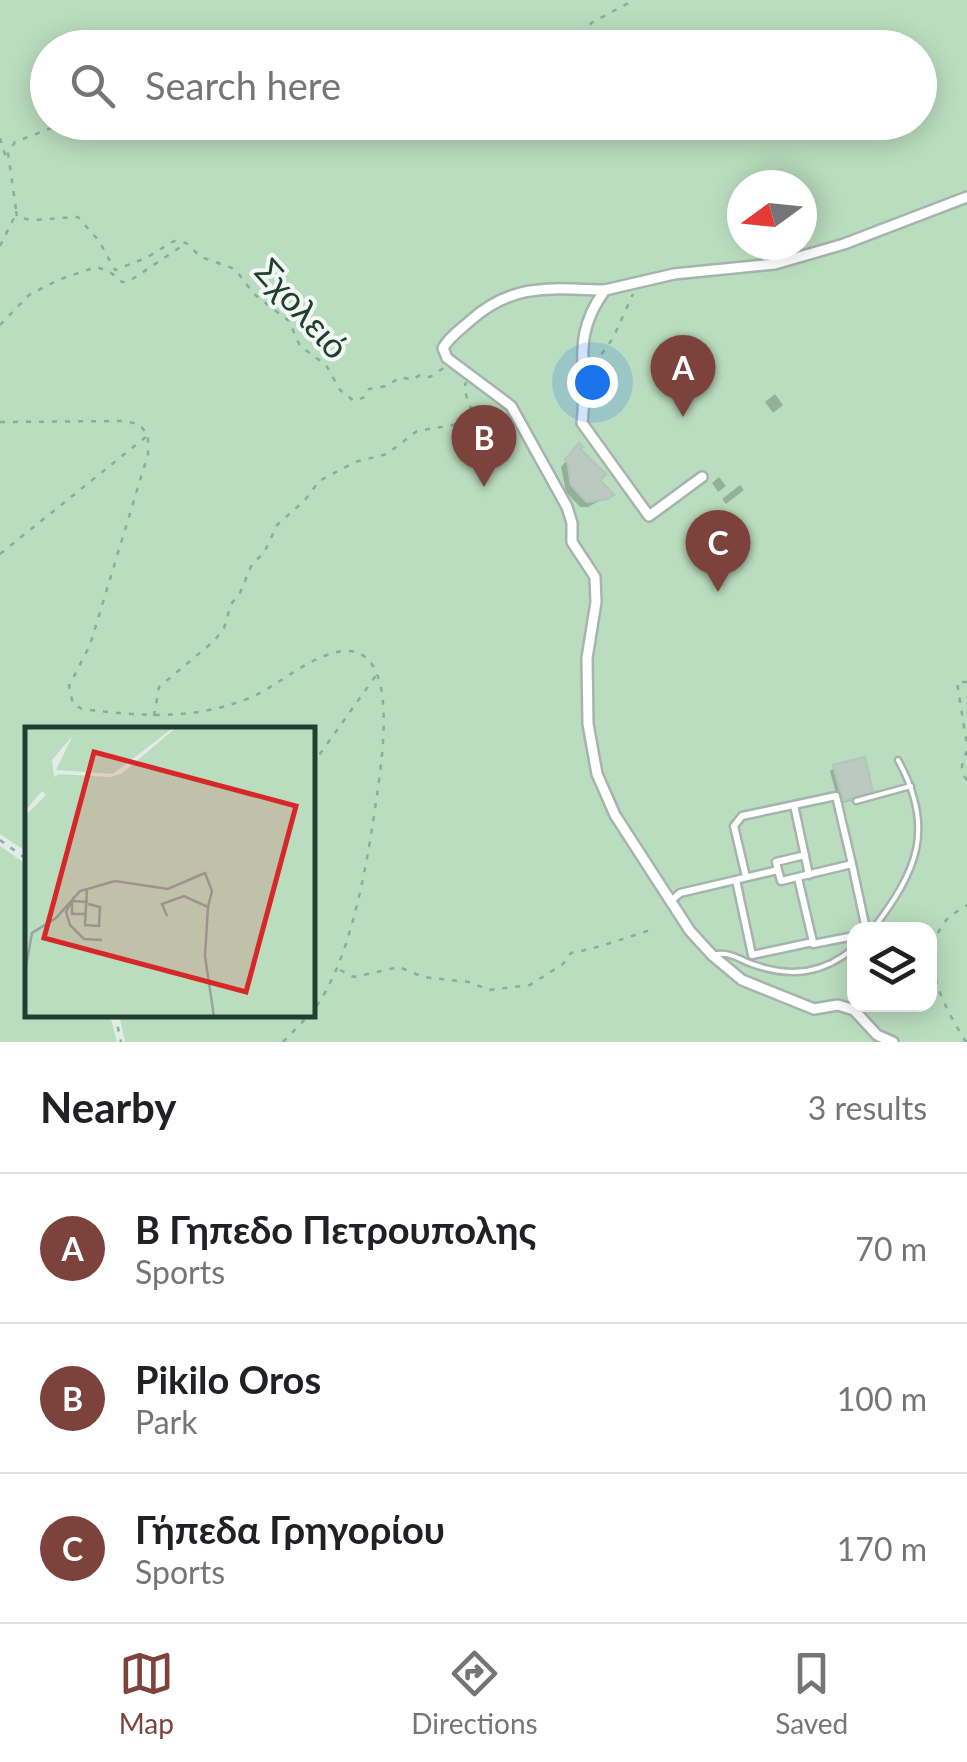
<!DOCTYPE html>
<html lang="en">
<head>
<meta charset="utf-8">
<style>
  body { margin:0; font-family:Lato,sans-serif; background:#f2f2f2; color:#202124 }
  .controls { position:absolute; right:30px; bottom:30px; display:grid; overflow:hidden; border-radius:20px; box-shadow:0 5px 25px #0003 }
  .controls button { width:90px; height:90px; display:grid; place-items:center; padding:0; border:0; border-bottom:2px solid #e0e0e0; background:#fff; color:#202124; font:50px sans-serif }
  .compass { position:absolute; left:727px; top:170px; width:90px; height:90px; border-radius:50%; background:#fff; box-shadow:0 5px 25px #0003; rotate:255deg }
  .you { position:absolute; left:592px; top:382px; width:35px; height:35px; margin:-25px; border:8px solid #fff; border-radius:50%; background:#1a73e8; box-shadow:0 0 0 15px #1a73e833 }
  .badge { display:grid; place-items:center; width:65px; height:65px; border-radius:50%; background:#7e423c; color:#fff; font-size:32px; font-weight:700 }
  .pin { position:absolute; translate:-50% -82px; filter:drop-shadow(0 2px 5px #0008) }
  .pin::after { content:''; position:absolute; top:52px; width:35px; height:30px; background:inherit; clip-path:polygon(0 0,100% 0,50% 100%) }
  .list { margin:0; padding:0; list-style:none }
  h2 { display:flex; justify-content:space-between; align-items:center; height:130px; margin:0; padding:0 40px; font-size:42px }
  h2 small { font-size:32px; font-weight:400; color:#757577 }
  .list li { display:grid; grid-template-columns:65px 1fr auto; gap:30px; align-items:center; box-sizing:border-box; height:150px; padding:0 40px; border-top:2px solid #e0e0e0 }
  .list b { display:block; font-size:38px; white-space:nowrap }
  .list p { margin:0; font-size:32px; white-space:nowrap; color:#757577 }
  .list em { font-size:32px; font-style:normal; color:#757577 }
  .icon { flex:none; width:55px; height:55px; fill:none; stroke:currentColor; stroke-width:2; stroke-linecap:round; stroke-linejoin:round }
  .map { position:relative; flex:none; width:967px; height:1042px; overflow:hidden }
  .search { position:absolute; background:#fff; box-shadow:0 5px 25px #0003; left:30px; right:30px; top:30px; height:110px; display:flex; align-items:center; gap:25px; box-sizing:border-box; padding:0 35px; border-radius:55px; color:#757577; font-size:38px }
  .sheet { height:580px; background:#fff }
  nav { display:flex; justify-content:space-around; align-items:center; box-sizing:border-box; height:140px; border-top:2px solid #e0e0e0; background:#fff; font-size:28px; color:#757577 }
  nav a { display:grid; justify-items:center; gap:5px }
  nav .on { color:#7e423c }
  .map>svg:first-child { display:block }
</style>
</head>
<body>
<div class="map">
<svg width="967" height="1042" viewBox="0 0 967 1042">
  <rect width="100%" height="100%" fill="#e2ece6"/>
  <g fill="#bbddbf" fill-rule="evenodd">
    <path d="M 0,0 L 967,0 L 967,1042 L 125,1042 L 119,1015 L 312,1014 L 312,729 L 28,729 L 27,852 L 0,834 ZM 48,48 L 920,48 L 920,122 L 48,122 ZM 742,185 L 802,185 L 802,245 L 742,245 ZM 854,929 L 930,929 L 930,1004 L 854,1004 Z"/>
    <path d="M 0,846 L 27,865 L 28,1014 L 110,1015 L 117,1042 L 0,1042 Z"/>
  </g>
  <g fill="#0003">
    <path d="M 775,394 L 783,405 L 773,413 L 765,402 Z"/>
    <path d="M 579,446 L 577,450 L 596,480 L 610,495 L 588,507 L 580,507 L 566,492 L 561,467 Z"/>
    <path d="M 719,477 L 726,486 L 718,492 L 712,483 Z"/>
    <path d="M 740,485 L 744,490 L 726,504 L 722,499 Z"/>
    <path d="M 835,767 L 870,793 L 866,797 L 839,804 L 830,771 Z"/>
  </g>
  <g fill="#bacac1" stroke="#b4c6bc" stroke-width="2.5">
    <path d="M 579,443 L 583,447 L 580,449 L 606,474 L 600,480 L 614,495 L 607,499 L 587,502 L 571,485 L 568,463 L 565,460 Z"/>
    <path d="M 865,757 L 873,793 L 843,801 L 833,765 Z"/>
  </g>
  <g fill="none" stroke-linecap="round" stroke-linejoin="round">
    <defs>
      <g id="service">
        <path d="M 856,801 L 911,786"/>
        <path d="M 873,929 C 917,871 936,829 898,760"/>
        <path d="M 717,954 C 731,952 742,961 755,965 C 793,978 824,973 854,948"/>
      </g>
      <g id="pedestrian">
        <path d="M 794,805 L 809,875"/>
        <path d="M 852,864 L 866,929"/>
        <path d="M 778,870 L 776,862 L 805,855"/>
        <path d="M 736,880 L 752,955 L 813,942 L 798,878"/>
        <path d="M 671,901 L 680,893 L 778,870 L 781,881 L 852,864 L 836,796 L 742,816 L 734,826 L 746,877"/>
        <path d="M 813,944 L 854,936"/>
      </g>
      <g id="minor">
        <path d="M 605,290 C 552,289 514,282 471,320 C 460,330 450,336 443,348 L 447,358 L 511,406 L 567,507 L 572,523 L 572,542 L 595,577 L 596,602 L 587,658 L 588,724 L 597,774 L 615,815 L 690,931 L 712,955 L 742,980 L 814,1009 L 838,1005 L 854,1010 L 877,1035 L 893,1042"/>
        <path d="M 702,477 L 649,516 L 582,423 C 589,369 569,339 605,290 L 674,274 L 775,264 L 844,244 L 967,197"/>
      </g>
    </defs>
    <use href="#service" stroke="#a5b4ac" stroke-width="9"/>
    <use href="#pedestrian" stroke="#a5b4ac" stroke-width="11"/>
    <use href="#minor" stroke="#a5b4ac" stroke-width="14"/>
    <g stroke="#82b09b" stroke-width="2.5" stroke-dasharray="5 8" stroke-linecap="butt">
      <path d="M 578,48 L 591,23 L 634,0"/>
      <path d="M 302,122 C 340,153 383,134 426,122"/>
      <path d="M 0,138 L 7,161"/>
      <path d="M 16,209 L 8,153 L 15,142 L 67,122"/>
      <path d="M 16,211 L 17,217 C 39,223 56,217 78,217 L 99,241 L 115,270 L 146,258 L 174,241 L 186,243 L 201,257 L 235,269 L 254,294 L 289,321 L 300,346 L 326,365 L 340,390 L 354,401 L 365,397 L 369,389 L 386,386 L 401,377 L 412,380 L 420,375 L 430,377 L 445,367"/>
      <path d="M 0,246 L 15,216"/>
      <path d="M 0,325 L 29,295 L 58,280 L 96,267 L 109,271 L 122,282 L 128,282 L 185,244"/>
      <path d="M 594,365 L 613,338 L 633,294"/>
      <path d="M 0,422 L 124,421 L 139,424 L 148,435 L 148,454 L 90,645 L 69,686 L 73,704 L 82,709 C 142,716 188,721 247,699 C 275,688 298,665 327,655 C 404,626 382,758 377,795 C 368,858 352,962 312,1012"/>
      <path d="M 0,554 L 147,436"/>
      <path d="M 967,682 L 957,682 L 967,746"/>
      <path d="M 154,716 L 159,687 L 214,641 L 224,628 L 231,604 L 240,593 L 252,564 L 264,553 L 277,525 L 305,500 L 319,481 L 355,462 L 387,454 L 417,431 L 459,424 L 471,409 L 464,389 L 466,382"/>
      <path d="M 967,751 C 962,761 959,771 967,780"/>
      <path d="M 312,765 L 377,674"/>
      <path d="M 0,840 L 28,860"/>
      <path d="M 340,970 L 354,977 L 399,967 L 423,977 L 469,982 L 489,990 L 530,985 L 563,964 L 571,953 C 599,948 625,938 653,929"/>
      <path d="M 115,1014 L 121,1042"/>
      <path d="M 283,1042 L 310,1014"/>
      <path d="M 966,1042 C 945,1008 914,956 948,918 C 953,913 961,910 967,905"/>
    </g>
    <use href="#service" stroke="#fff" stroke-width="4"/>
    <use href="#pedestrian" stroke="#fff" stroke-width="6"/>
    <use href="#minor" stroke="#fff" stroke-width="9"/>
  </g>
  <g text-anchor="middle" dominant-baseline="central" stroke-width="8" stroke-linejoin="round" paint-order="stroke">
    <g font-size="35" fill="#223d32" stroke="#f2f9f5">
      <text transform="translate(303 308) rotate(48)">Σχολειό</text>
    </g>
  </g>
  <g transform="translate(25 727)">
    <rect width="290" height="290" fill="#e2ece6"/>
    <path d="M 0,0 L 149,0 L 88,47 L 31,43 L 48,8 L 27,33 L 29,50 L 34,47 L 85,50 L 96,47 L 152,0 L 290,0 L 290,290 L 0,290 L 0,89 L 21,68 L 17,64 L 0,84 Z" fill="#bbddbf"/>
    <path fill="none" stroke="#95a69e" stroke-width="2.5" d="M 62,162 L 60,198 L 74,199 L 75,180 L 63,177M 49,170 L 41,185 L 45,198 L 59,212 L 77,213M 60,187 L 47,187 L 47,174 L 63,175M 142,189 L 137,177 L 159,169 L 183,180 L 180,229 L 189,290M 0,245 L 7,206 L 31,191 L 55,164 L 90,154 L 143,162 L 180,146 L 187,164 L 183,180"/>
    <path fill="#d62828" fill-opacity="0.15" stroke="#d62828" stroke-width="5" d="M 69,25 L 271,79 L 221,265 L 19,211 Z"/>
    <rect width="290" height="290" fill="none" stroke="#223d32" stroke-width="5"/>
  </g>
</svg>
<div class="controls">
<button><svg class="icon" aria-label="layers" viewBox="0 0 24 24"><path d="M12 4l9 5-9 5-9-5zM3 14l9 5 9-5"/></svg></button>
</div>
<svg class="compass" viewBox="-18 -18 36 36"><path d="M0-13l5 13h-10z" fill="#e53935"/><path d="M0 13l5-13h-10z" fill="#757577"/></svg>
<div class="you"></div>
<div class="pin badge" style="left:683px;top:417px">A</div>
<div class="pin badge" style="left:484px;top:487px">B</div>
<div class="pin badge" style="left:718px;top:592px">C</div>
<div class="search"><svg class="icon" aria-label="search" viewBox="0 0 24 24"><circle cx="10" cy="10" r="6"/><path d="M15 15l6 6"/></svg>Search here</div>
</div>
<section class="sheet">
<h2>Nearby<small>3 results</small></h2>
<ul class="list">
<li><span class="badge">A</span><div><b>Β Γηπεδο Πετρουπολης</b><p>Sports</p></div><em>70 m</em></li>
<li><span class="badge">B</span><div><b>Pikilo Oros</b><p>Park</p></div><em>100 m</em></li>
<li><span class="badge">C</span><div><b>Γήπεδα Γρηγορίου</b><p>Sports</p></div><em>170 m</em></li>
</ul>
</section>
<nav>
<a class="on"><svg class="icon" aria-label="map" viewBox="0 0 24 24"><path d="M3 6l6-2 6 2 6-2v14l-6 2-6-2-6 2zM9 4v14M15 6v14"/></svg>Map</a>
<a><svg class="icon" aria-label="directions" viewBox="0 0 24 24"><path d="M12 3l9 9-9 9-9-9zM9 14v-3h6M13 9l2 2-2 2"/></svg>Directions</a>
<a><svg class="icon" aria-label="saved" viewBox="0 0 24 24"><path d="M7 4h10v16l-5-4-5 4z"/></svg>Saved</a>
</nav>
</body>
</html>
